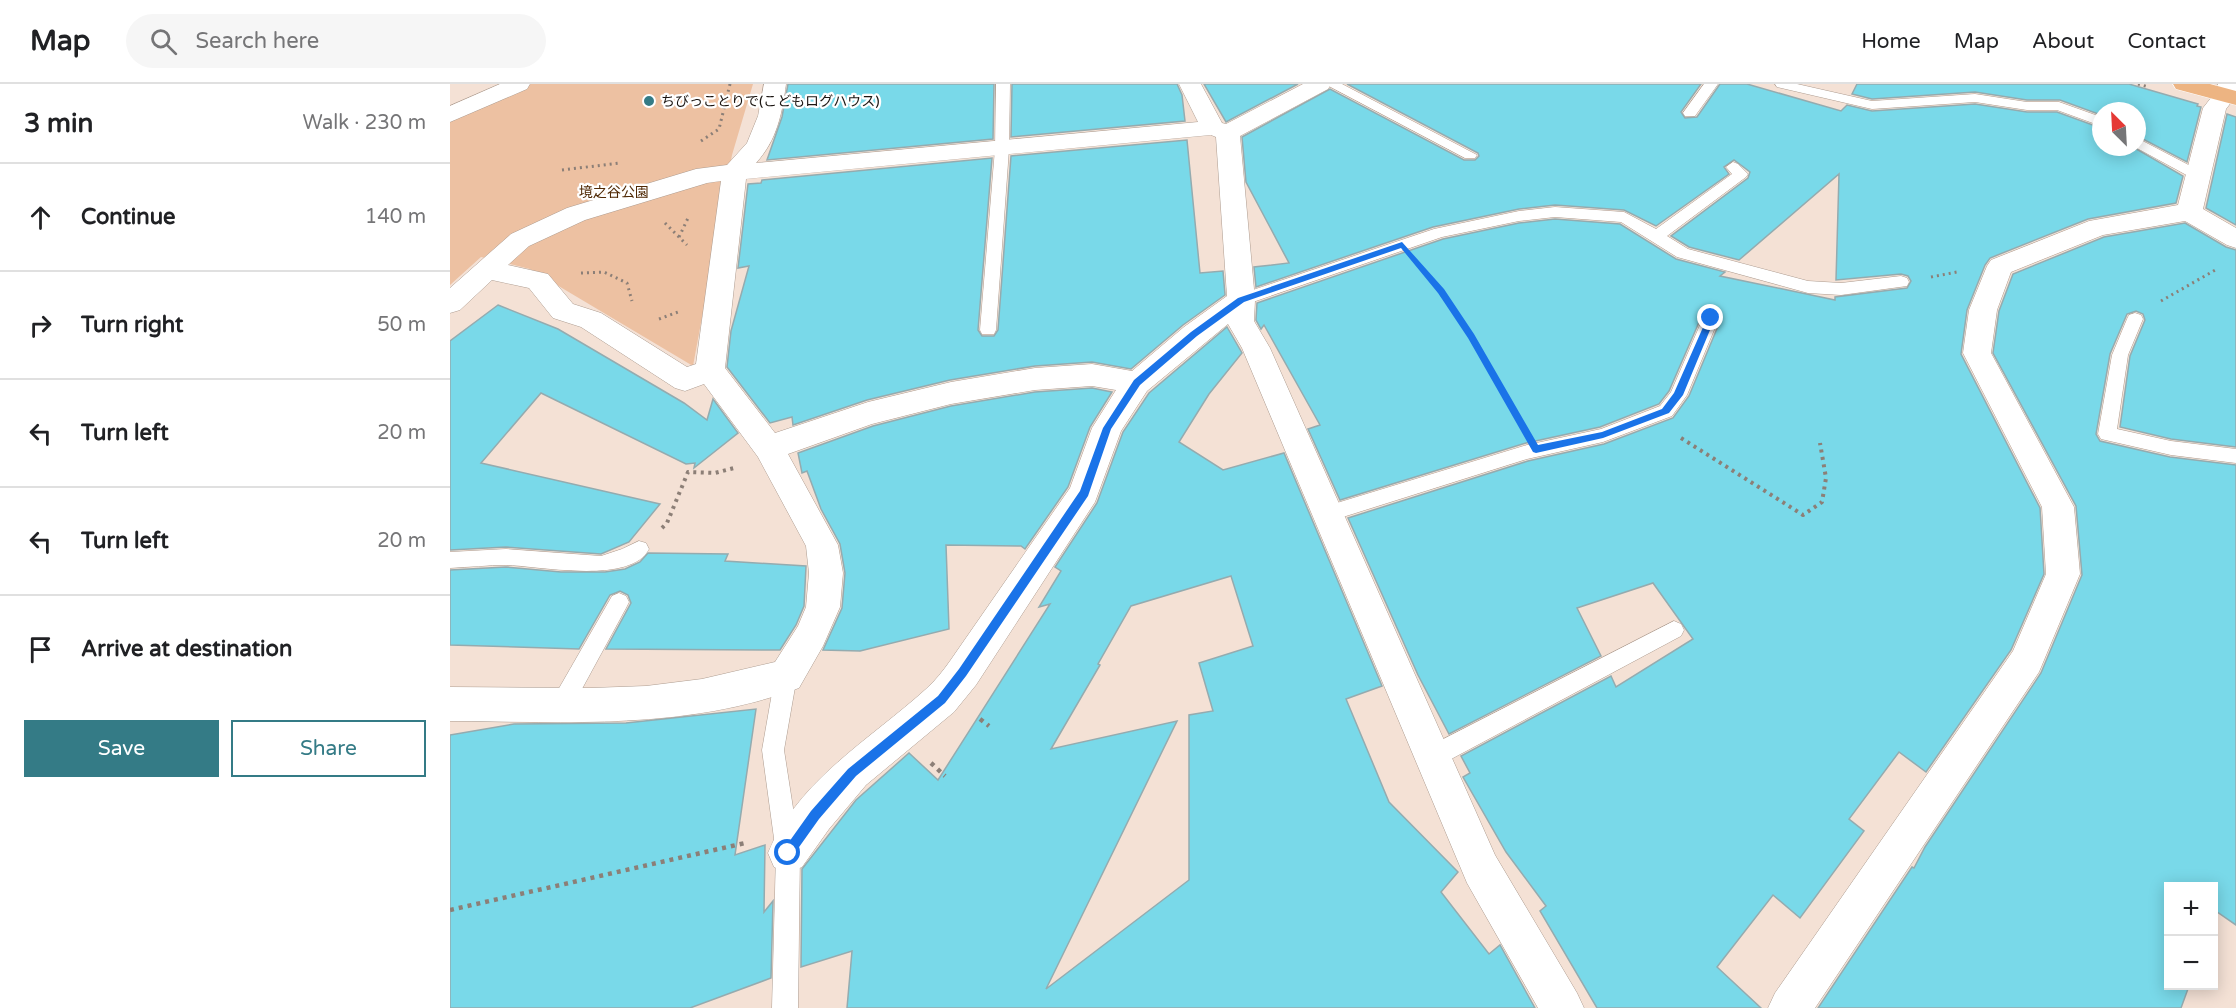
<!DOCTYPE html>
<html lang="en">
<head>
<meta charset="utf-8">
<style>
  body { margin:0; font-family:"Varela Round","Noto Sans JP",sans-serif; background:#f6f6f6; color:#202124 }
  .controls { position:absolute; right:18px; bottom:18px; display:grid; overflow:hidden; border-radius:0px; box-shadow:0 3px 15px #0003 }
  .controls button { width:54px; height:54px; display:grid; place-items:center; padding:0; border:0; border-bottom:2px solid #e0e0e0; background:#fff; color:#202124; font:30px sans-serif }
  .compass { position:absolute; left:1642px; top:18px; width:54px; height:54px; border-radius:50%; background:#fff; box-shadow:0 3px 15px #0003; rotate:336deg }
  .stop { position:absolute; width:18px; height:18px; margin:-14px; border:4px solid #1a73e8; border-radius:50%; background:#fff }
  .stop.end { background:#1a73e8; border-color:#fff; box-shadow:0 2px 6px #0008 }
  .list { margin:0; padding:0; list-style:none }
  h2 { display:flex; justify-content:space-between; align-items:center; height:78px; margin:0; padding:0 24px; font-size:26px }
  h2 small { font-size:20px; font-weight:400; color:#757577 }
  .list li { display:grid; grid-template-columns:39px 1fr auto; gap:18px; align-items:center; box-sizing:border-box; height:108px; padding:0 24px; border-top:2px solid #e0e0e0 }
  .list b { display:block; font-size:22px; white-space:nowrap }
  .list em { font-size:20px; font-style:normal; color:#757577 }
  .actions { display:flex; gap:12px; padding:18px 24px }
  .actions a { flex:1; padding:14px 0; border:2px solid #347b86; border-radius:0px; text-align:center; font-size:21px; color:#347b86 }
  .actions .main { background:#347b86; color:#fff }
  .icon { flex:none; width:33px; height:33px; fill:none; stroke:currentColor; stroke-width:2; stroke-linecap:round; stroke-linejoin:round }
  .map { position:relative; flex:none; width:1786px; height:924px; overflow:hidden }
  header { display:flex; align-items:center; gap:36px; box-sizing:border-box; height:84px; padding:0 30px; background:#fff; border-bottom:2px solid #e0e0e0 }
  header strong { font-size:28px }
  nav { display:flex; gap:33px; margin-inline-start:auto; font-size:21px }
  .search { width:420px; height:54px; background:#f6f6f6; display:flex; align-items:center; gap:15px; box-sizing:border-box; padding:0 21px; border-radius:33px; color:#757577; font-size:22px }
  main { display:flex }
  aside { flex:1; background:#fff }
  .map>svg:first-child { display:block }
</style>
</head>
<body>
<header>
<strong>Map</strong>
<div class="search"><svg class="icon" aria-label="search" viewBox="0 0 24 24"><circle cx="10" cy="10" r="6"/><path d="M15 15l6 6"/></svg>Search here</div>
<nav><a>Home</a><a>Map</a><a>About</a><a>Contact</a></nav>
</header>
<main>
<aside>
<h2>3 min<small>Walk · 230 m</small></h2>
<ul class="list">
<li><svg class="icon" aria-label="ahead" viewBox="0 0 24 24"><path d="M12 20V5M6 11l6-6 6 6"/></svg><div><b>Continue</b></div><em>140 m</em></li>
<li><svg class="icon" aria-label="right" viewBox="0 0 24 24"><path d="M7 20v-9h11M14 6l5 5-5 5"/></svg><div><b>Turn right</b></div><em>50 m</em></li>
<li><svg class="icon" aria-label="left" viewBox="0 0 24 24"><path d="M17 20v-9H6M10 6l-5 5 5 5"/></svg><div><b>Turn left</b></div><em>20 m</em></li>
<li><svg class="icon" aria-label="left" viewBox="0 0 24 24"><path d="M17 20v-9H6M10 6l-5 5 5 5"/></svg><div><b>Turn left</b></div><em>20 m</em></li>
<li><svg class="icon" aria-label="arrive" viewBox="0 0 24 24"><path d="M6 21V4h12l-3 4 3 4H6"/></svg><div><b>Arrive at destination</b></div></li>
</ul>
<div class="actions"><a class="main">Save</a><a>Share</a></div>
</aside>
<div class="map">
<svg width="1786" height="924" viewBox="0 0 1786 924">
  <rect width="100%" height="100%" fill="#f4e1d5"/>
  <path fill="#edc1a2" d="M 81,0 L 303,0 L 282,71 L 243,282 L 80,185 L 31,173 L 0,201 L 0,37 Z"/>
  <g fill="#79d9e9" stroke="#94abaf" stroke-width="1.5" fill-rule="evenodd">
    <path d="M 338,0 L 544,0 L 543,55 L 317,76 L 332,33 Z"/>
    <path d="M 562,0 L 727,0 L 732,11 L 735,37 L 561,53 Z"/>
    <path d="M 754,0 L 848,0 L 776,38 Z"/>
    <path d="M 897,0 L 1251,0 L 1231,28 L 1235,34 L 1247,33 L 1270,0 L 1297,0 L 1391,27 L 1397,21 L 1422,27 L 1525,20 L 1577,28 L 1607,28 L 1651,44 L 1651,63 L 1683,63 L 1733,92 L 1726,119 L 1638,135 L 1540,174 L 1535,181 L 1517,226 L 1511,270 L 1590,424 L 1594,490 L 1561,566 L 1476,688 L 1449,668 L 1399,735 L 1414,747 L 1350,834 L 1323,811 L 1267,883 L 1311,924 L 1147,924 L 1090,827 L 1096,822 L 1056,768 L 1013,693 L 1020,689 L 1011,672 L 1161,592 L 1166,603 L 1243,555 L 1203,499 L 1127,524 L 1151,572 L 999,650 L 968,591 L 898,434 L 1078,377 L 1154,360 L 1223,334 L 1239,312 L 1271,235 L 1269,229 L 1262,226 L 1253,229 L 1219,307 L 1209,320 L 1150,343 L 1076,359 L 890,416 L 858,345 L 870,341 L 814,241 L 811,245 L 806,236 L 807,219 L 993,155 L 1069,139 L 1105,135 L 1170,140 L 1226,175 L 1275,188 L 1270,192 L 1385,216 L 1385,213 L 1457,204 L 1461,197 L 1458,192 L 1451,190 L 1386,196 L 1389,90 L 1289,176 L 1239,163 L 1221,152 L 1298,94 L 1300,88 L 1284,76 L 1274,83 L 1279,90 L 1206,142 L 1174,126 L 1105,121 L 1069,125 L 983,143 L 806,203 L 804,183 L 839,179 L 796,98 L 792,53 L 880,5 L 1014,76 L 1025,76 L 1029,72 L 1028,69 Z"/>
    <path d="M 1407,0 L 1679,0 L 1748,20 L 1747,22 L 1751,23 L 1737,78 L 1687,52 L 1687,27 L 1651,27 L 1651,31 L 1610,16 L 1577,16 L 1525,8 L 1422,15 L 1402,10 Z"/>
    <path d="M 1777,30 L 1786,33 L 1786,141 L 1756,124 Z"/>
    <path d="M 737,56 L 750,189 L 773,187 L 775,211 L 733,241 L 681,285 L 642,278 L 585,282 L 500,296 L 417,316 L 343,341 L 342,333 L 320,339 L 277,283 L 281,247 L 299,182 L 288,184 L 298,100 L 311,99 L 312,96 L 542,74 L 528,246 L 532,252 L 544,252 L 548,246 L 561,72 Z"/>
    <path d="M 1735,139 L 1776,163 L 1786,166 L 1786,363 L 1721,355 L 1670,343 L 1680,272 L 1695,236 L 1693,230 L 1686,227 L 1677,230 L 1660,270 L 1646,350 L 1650,357 L 1720,373 L 1786,381 L 1786,841 L 1767,828 L 1764,837 L 1764,802 L 1719,802 L 1719,902 L 1739,902 L 1731,924 L 1368,924 L 1462,783 L 1464,784 L 1475,763 L 1591,589 L 1632,491 L 1626,422 L 1543,269 L 1549,227 L 1563,190 L 1654,153 Z"/>
    <path d="M 48,221 L 108,245 L 234,319 L 257,336 L 263,315 L 288,349 L 244,384 L 245,379 L 236,380 L 91,309 L 31,379 L 210,420 L 179,458 L 151,470 L 56,463 L 0,466 L 0,257 Z"/>
    <path d="M 777,243 L 792,269 L 759,310 L 729,358 L 773,386 L 834,369 L 932,602 L 896,615 L 939,718 L 1008,788 L 991,808 L 1039,870 L 1050,861 L 1085,924 L 397,924 L 402,867 L 351,883 L 352,785 L 406,716 L 459,669 L 488,696 L 600,520 L 589,523 L 611,487 L 605,483 L 647,419 L 673,348 L 699,309 ZM 781,492 L 803,562 L 749,579 L 763,627 L 739,631 L 739,796 L 596,905 L 727,637 L 601,665 L 650,581 L 648,580 L 681,522 Z"/>
    <path d="M 642,304 L 662,308 L 640,343 L 618,403 L 575,465 L 571,462 L 496,461 L 499,545 L 410,567 L 373,566 L 392,524 L 395,489 L 390,460 L 371,425 L 357,387 L 352,389 L 348,369 L 423,342 L 501,322 L 585,308 Z"/>
    <path d="M 198,469 L 278,470 L 275,477 L 356,482 L 354,522 L 346,541 L 330,566 L 156,565 L 181,519 L 178,511 L 170,507 L 160,511 L 129,565 L 0,561 L 0,486 L 56,483 L 111,488 L 155,488 L 175,485 L 190,478 Z"/>
    <path d="M 306,625 L 285,771 L 315,761 L 314,828 L 323,817 L 321,894 L 240,924 L 0,924 L 0,651 L 64,640 L 176,639 Z"/>
  </g>
  <g fill="none" stroke-linecap="round" stroke-linejoin="round">
    <defs>
      <g id="service">
        <path d="M 546,0 L 560,0 L 559,65 L 546,246 L 544,250 L 532,250 L 530,246 L 545,65 Z"/>
        <path d="M 875,0 L 892,0 L 1027,71 L 1025,74 L 1015,74 Z"/>
        <path d="M 1254,0 L 1268,0 L 1245,32 L 1235,32 L 1233,29 Z"/>
        <path d="M 1325,0 L 1347,0 L 1422,17 L 1525,10 L 1577,18 L 1609,18 L 1651,33 L 1651,42 L 1607,26 L 1577,26 L 1525,18 L 1422,25 L 1327,3 Z"/>
        <path d="M 1687,54 L 1752,88 L 1754,91 L 1752,94 L 1742,94 L 1685,63 Z"/>
        <path d="M 1283,78 L 1288,80 L 1298,90 L 1296,93 L 1217,152 L 1238,165 L 1358,197 L 1391,199 L 1451,192 L 1457,194 L 1459,198 L 1457,202 L 1391,211 L 1358,209 L 1227,173 L 1171,138 L 1105,133 L 1069,137 L 992,153 L 797,220 L 785,220 L 783,216 L 785,212 L 984,145 L 1069,127 L 1105,123 L 1174,128 L 1206,145 L 1282,90 L 1276,83 Z"/>
        <path d="M 1261,228 L 1267,230 L 1269,234 L 1237,311 L 1222,332 L 1153,358 L 1077,375 L 877,438 L 870,436 L 867,430 L 870,424 L 877,422 L 1077,361 L 1151,345 L 1210,322 L 1221,308 L 1253,234 L 1255,230 Z"/>
        <path d="M 1685,229 L 1691,231 L 1693,235 L 1678,271 L 1667,345 L 1721,357 L 1786,365 L 1786,379 L 1721,371 L 1651,355 L 1648,350 L 1662,271 L 1677,235 L 1679,231 Z"/>
        <path d="M 189,457 L 196,459 L 199,465 C 181,501 89,482 56,481 C 38,481 19,483 0,484 L 0,468 L 56,465 L 151,472 L 172,465 Z"/>
        <path d="M 169,509 L 176,512 L 179,518 L 176,524 L 120,627 L 112,630 L 104,627 L 101,620 L 104,613 L 162,512 Z"/>
        <path d="M 1224,537 L 1231,540 L 1234,546 L 1231,552 L 990,681 L 982,684 L 974,681 L 971,673 L 974,665 Z"/>
        <path d="M 336,582 L 343,585 L 347,592 L 334,666 L 350,769 L 348,924 L 322,924 L 326,769 L 312,666 L 325,592 L 329,585 Z"/>
      </g>
      <g id="minor">
        <path d="M 50,0 L 80,0 L 77,5 L 0,38 L 0,22 Z"/>
        <path d="M 314,0 L 336,0 C 332,30 327,56 306,79 L 748,38 L 729,0 L 751,0 L 772,39 L 776,40 L 853,0 L 881,0 L 878,5 L 790,52 L 805,216 L 804,237 L 820,264 L 1045,771 L 1127,909 L 1134,924 L 1088,924 L 1017,799 L 792,264 L 778,240 L 697,307 L 671,347 L 645,418 L 526,601 L 504,628 L 416,701 L 379,745 L 352,783 L 338,789 L 324,783 L 318,769 C 348,696 421,655 476,605 C 485,597 493,587 500,577 L 620,404 L 642,344 L 666,306 L 642,302 L 585,306 L 501,320 L 422,340 L 338,370 L 388,461 L 393,489 L 390,523 L 373,562 L 349,604 C 237,646 117,638 0,637 L 0,603 L 141,604 L 196,602 L 252,595 L 325,578 L 348,542 L 356,523 L 359,489 L 356,462 L 308,373 L 254,300 L 235,307 L 225,304 L 131,243 L 103,234 L 79,204 L 42,196 L 10,226 L 0,229 L 0,204 L 61,150 L 117,124 L 246,85 L 277,81 L 297,59 L 308,32 ZM 761,51 L 766,53 L 777,212 L 734,243 L 682,287 L 642,280 L 585,284 L 501,298 L 418,318 L 325,349 L 275,284 L 296,95 ZM 271,97 L 246,280 L 237,283 L 151,229 L 123,220 L 98,190 L 58,181 L 79,162 L 135,136 L 257,99 Z"/>
        <path d="M 1768,0 L 1786,0 L 1786,12 L 1776,25 L 1753,125 L 1786,144 L 1786,164 L 1777,161 L 1735,137 L 1653,151 L 1561,188 L 1547,226 L 1541,269 L 1624,423 L 1630,490 L 1589,588 L 1365,924 L 1318,924 L 1325,909 L 1563,567 L 1596,490 L 1592,423 L 1513,269 L 1519,226 L 1537,182 L 1541,176 L 1639,137 L 1728,121 L 1753,24 L 1764,10 Z"/>
      </g>
      <path id="primary" d="M 1723,0 L 1760,0 L 1786,7 L 1786,21 L 1726,5 Z"/>
    </defs>
    <use href="#service" stroke="#ad9c90" stroke-width="1"/>
    <use href="#minor" stroke="#ad9c90" stroke-width="1"/>
    <use href="#primary" stroke="#fff" stroke-width="1"/>
    <g stroke="#8c7f77" stroke-width="3" stroke-dasharray="2 4" stroke-linecap="butt">
      <path d="M 1688,0 L 1699,3"/>
      <path d="M 251,57 L 269,45 L 280,0"/>
      <path d="M 112,86 L 170,79"/>
      <path d="M 215,139 L 237,161"/>
      <path d="M 229,153 L 239,132"/>
      <path d="M 974,186 L 1016,246"/>
      <path d="M 131,189 L 154,188 L 177,199 L 182,217"/>
      <path d="M 1481,193 L 1507,188"/>
      <path d="M 1711,217 L 1767,185"/>
      <path d="M 209,235 L 228,228"/>
    </g>
    <g stroke="#8c7f77" stroke-width="4" stroke-dasharray="3 4.5" stroke-linecap="butt">
      <path d="M 1015,244 L 1070,337"/>
      <path d="M 1231,354 L 1353,431 L 1372,418 L 1376,394 L 1370,359"/>
      <path d="M 212,444 L 217,439 L 238,388 L 265,389 L 284,384"/>
    </g>
    <g stroke="#8c7f77" stroke-width="4.5" stroke-dasharray="4 5" stroke-linecap="butt">
      <path d="M 530,635 L 539,642"/>
      <path d="M 481,679 L 495,692"/>
      <path d="M 0,826 L 295,759"/>
    </g>
    <use href="#service" fill="#fff" fill-rule="evenodd"/>
    <use href="#minor" fill="#fff" fill-rule="evenodd"/>
    <use href="#primary" fill="#edb482" fill-rule="evenodd"/>
  </g>
  <path fill="#1a73e8" d="M 952,158 L 994,205 L 1024,250 L 1088,361 L 1152,348 L 1212,325 L 1224,309 L 1258,232 L 1265,234 L 1233,311 L 1219,329 L 1153,354 L 1086,369 L 1083,368 L 1018,254 L 988,209 L 951,164 L 794,218 L 747,252 L 690,301 L 661,345 L 638,412 L 516,592 L 495,619 L 406,692 L 369,735 L 342,773 L 334,773 L 334,765 L 361,727 L 398,685 L 488,612 L 509,585 L 630,407 L 653,344 L 684,296 L 741,248 L 788,214 Z"/>
  <circle fill="#347b86" stroke="#fff" stroke-width="2" cx="199" cy="17" r="6"/>
  <g text-anchor="middle" dominant-baseline="central" stroke-width="4.5" stroke-linejoin="round" paint-order="stroke">
    <g font-size="14" fill="#1c1612" stroke="#fff" text-anchor="start">
      <text x="211" y="17">ちびっことりで(こどもログハウス)</text>
    </g>
    <g font-size="14" fill="#502905" stroke="#fff">
      <text x="164" y="108">境之谷公園</text>
    </g>
  </g>
</svg>
<div class="controls">
<button>+</button>
<button>−</button>
</div>
<svg class="compass" viewBox="-18 -18 36 36"><path d="M0-13l5 13h-10z" fill="#e53935"/><path d="M0 13l5-13h-10z" fill="#757577"/></svg>
<div class="stop" style="left:338px;top:769px"></div>
<div class="stop end" style="left:1261px;top:234px"></div>
</div>
</main>
</body>
</html>
